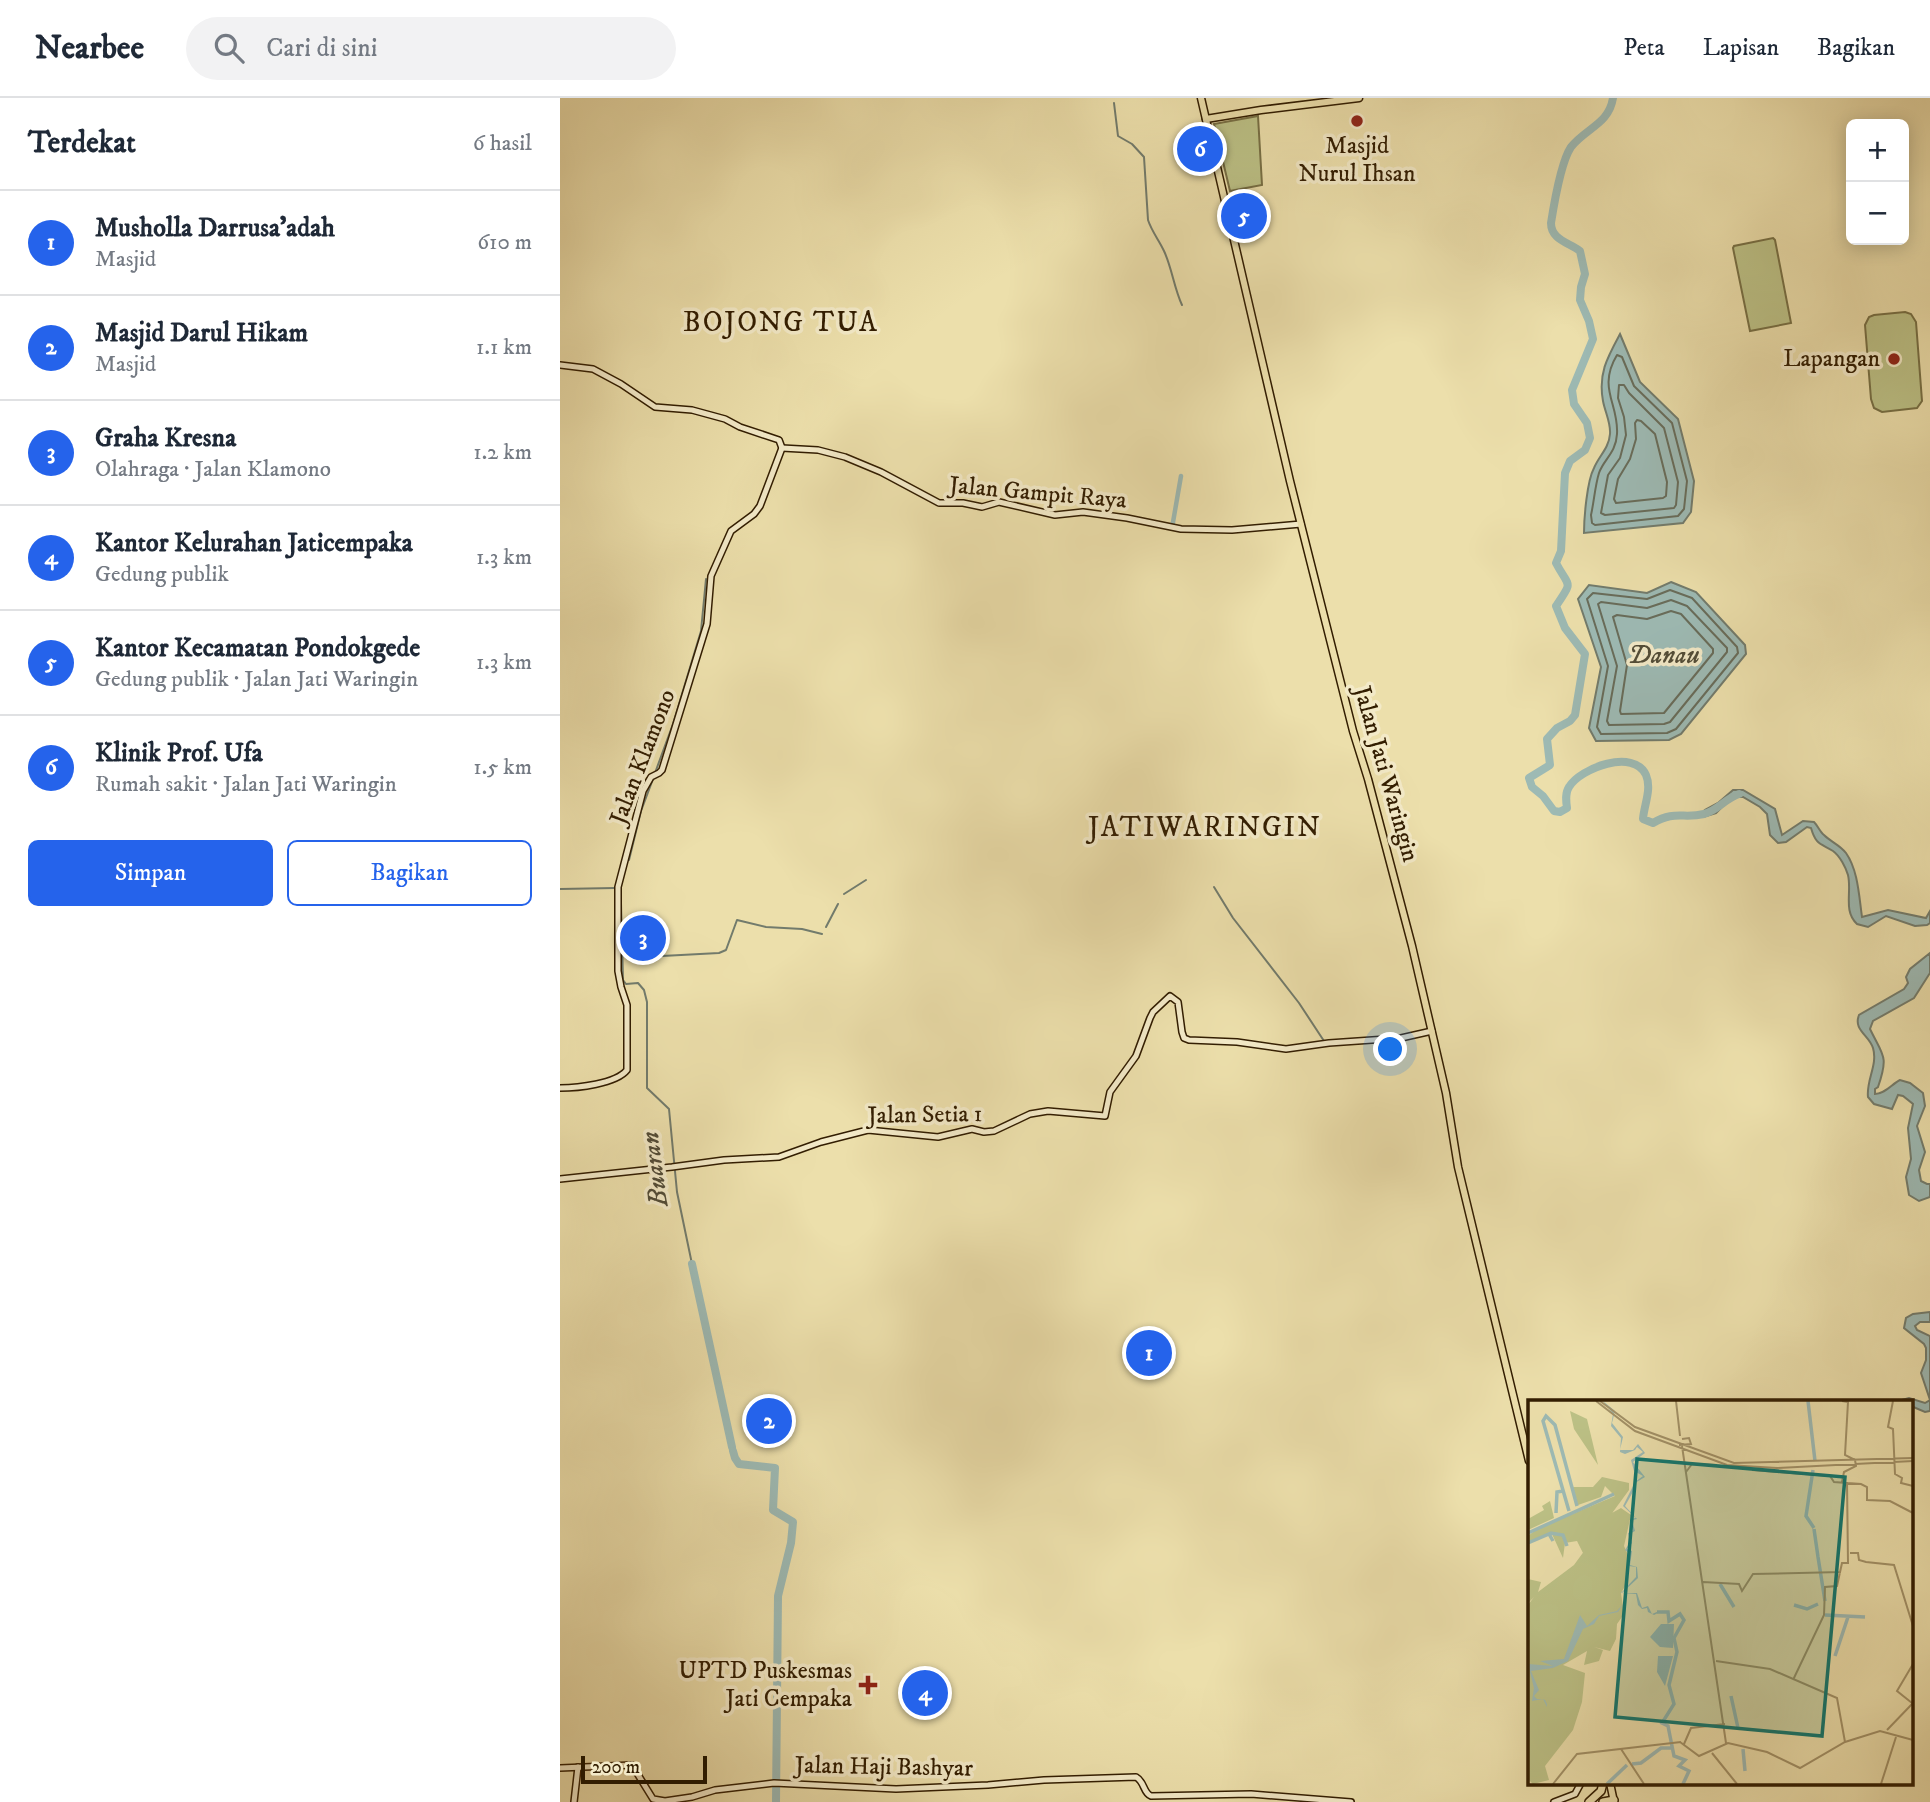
<!DOCTYPE html>
<html lang="id">
<head>
<meta charset="utf-8">
<style>
  body { margin:0; font-family:"IM FELL DW Pica",serif; background:#f2f2f3; color:#1f2937 }
  .controls { position:absolute; right:21px; top:21px; display:grid; overflow:hidden; border-radius:10px; box-shadow:0 4px 18px #0003 }
  .controls button { width:63px; height:63px; display:grid; place-items:center; padding:0; border:0; border-bottom:2px solid #e0e1e3; background:#fff; color:#1f2937; font:35px sans-serif }
  .scale { position:absolute; left:21px; bottom:18px; width:126px; box-sizing:border-box; padding-left:7px; border:4px solid #321d01; border-top:0; font-size:19px; line-height:24px; white-space:nowrap; color:#321d01; -webkit-text-stroke:5px #f3eac8; paint-order:stroke }
  .you { position:absolute; left:831px; top:952px; width:24px; height:24px; margin:-18px; border:5px solid #fff; border-radius:50%; background:#1a73e8; box-shadow:0 0 0 10px #1a73e833 }
  .badge { display:grid; place-items:center; width:46px; height:46px; border-radius:50%; background:#2563eb; color:#fff; font-size:23px; font-weight:700 }
  .pin { position:absolute; translate:-50% -50%; border:4px solid #fff; box-shadow:0 2px 7px #0006 }
  .list { margin:0; padding:0; list-style:none }
  h2 { display:flex; justify-content:space-between; align-items:center; height:91px; margin:0; padding:0 28px; font-size:30px }
  h2 small { font-size:23px; font-weight:400; color:#747a83 }
  .list li { display:grid; grid-template-columns:46px 1fr auto; gap:21px; align-items:center; box-sizing:border-box; height:105px; padding:0 28px; border-top:2px solid #e0e1e3 }
  .list b { display:block; font-size:26px; white-space:nowrap }
  .list p { margin:0; font-size:23px; white-space:nowrap; color:#747a83 }
  .list em { font-size:23px; font-style:normal; color:#747a83 }
  .actions { display:flex; gap:14px; padding:21px 28px }
  .actions a { flex:1; padding:16px 0; border:2px solid #2563eb; border-radius:10px; text-align:center; font-size:24px; color:#2563eb }
  .actions .main { background:#2563eb; color:#fff }
  .icon { flex:none; width:38px; height:38px; fill:none; stroke:currentColor; stroke-width:2; stroke-linecap:round; stroke-linejoin:round }
  .map { position:relative; flex:none; width:1370px; height:1704px; overflow:hidden }
  header { display:flex; align-items:center; gap:42px; box-sizing:border-box; height:98px; padding:0 35px; background:#fff; border-bottom:2px solid #e0e1e3 }
  header strong { font-size:33px }
  nav { display:flex; gap:38px; margin-inline-start:auto; font-size:24px }
  .search { width:490px; height:63px; background:#f2f2f3; display:flex; align-items:center; gap:18px; box-sizing:border-box; padding:0 24px; border-radius:38px; color:#747a83; font-size:26px }
  main { display:flex }
  aside { flex:1; background:#fff }
  .map>svg:first-child { display:block }
</style>
</head>
<body>
<header>
<strong>Nearbee</strong>
<div class="search"><svg class="icon" aria-label="search" viewBox="0 0 24 24"><circle cx="10" cy="10" r="6"/><path d="M15 15l6 6"/></svg>Cari di sini</div>
<nav><a>Peta</a><a>Lapisan</a><a>Bagikan</a></nav>
</header>
<main>
<aside>
<h2>Terdekat<small>6 hasil</small></h2>
<ul class="list">
<li><span class="badge">1</span><div><b>Musholla Darrusa'adah</b><p>Masjid</p></div><em>610 m</em></li>
<li><span class="badge">2</span><div><b>Masjid Darul Hikam</b><p>Masjid</p></div><em>1.1 km</em></li>
<li><span class="badge">3</span><div><b>Graha Kresna</b><p>Olahraga · Jalan Klamono</p></div><em>1.2 km</em></li>
<li><span class="badge">4</span><div><b>Kantor Kelurahan Jaticempaka</b><p>Gedung publik</p></div><em>1.3 km</em></li>
<li><span class="badge">5</span><div><b>Kantor Kecamatan Pondokgede</b><p>Gedung publik · Jalan Jati Waringin</p></div><em>1.3 km</em></li>
<li><span class="badge">6</span><div><b>Klinik Prof. Ufa</b><p>Rumah sakit · Jalan Jati Waringin</p></div><em>1.5 km</em></li>
</ul>
<div class="actions"><a class="main">Simpan</a><a>Bagikan</a></div>
</aside>
<div class="map">
<svg width="1370" height="1704" viewBox="0 0 1370 1704">
  <rect width="100%" height="100%" fill="#ecdfab"/>
  <filter id="stains"><feTurbulence type="fractalNoise" baseFrequency=".00286" numOctaves="4"/><feColorMatrix values="0 0 0 0 .2 0 0 0 0 .09 0 0 0 0 .02 0 0 0 .5 -.17"/></filter>
  <radialGradient id="worn" r=".72"><stop offset=".6" stop-color="#630" stop-opacity="0"/><stop offset="1" stop-color="#630" stop-opacity=".3"/></radialGradient>
  <g fill="#bcc186" stroke="#776f44" stroke-width="2">
    <path d="M 698,18 L 702,87 L 670,93 L 654,26 Z"/>
    <path d="M 1213,140 L 1215,142 L 1231,225 L 1190,233 L 1173,150 L 1174,148 Z"/>
    <path d="M 1345,214 L 1351,216 L 1356,224 L 1362,303 L 1357,310 L 1322,314 L 1314,310 L 1311,301 L 1305,227 L 1309,219 L 1314,217 Z"/>
  </g>
  <g fill="#9dbab4" stroke="#727b6c" stroke-width="2">
    <path d="M 1060,236 L 1080,284 L 1118,321 L 1134,383 L 1131,414 L 1123,425 L 1024,435 C 1024,420 1027,383 1034,370 C 1039,358 1049,350 1050,336 C 1051,325 1045,314 1043,303 C 1038,276 1047,260 1060,236 Z"/>
    <path d="M 1111,484 L 1136,494 L 1185,547 L 1186,556 L 1121,636 L 1109,642 L 1036,643 L 1029,630 L 1041,569 L 1018,501 L 1029,487 L 1087,495 Z"/>
    <path d="M 1173,692 L 1183,692 L 1215,711 L 1222,737 L 1243,723 L 1254,724 C 1258,728 1260,734 1264,737 C 1271,744 1280,747 1286,755 C 1298,772 1299,798 1302,819 L 1328,812 L 1366,820 L 1370,813 L 1370,825 L 1367,827 L 1355,828 L 1326,818 L 1308,829 L 1297,826 C 1283,813 1292,794 1288,777 C 1286,770 1280,758 1273,753 C 1260,745 1256,747 1251,730 L 1247,729 L 1226,744 L 1218,745 L 1210,737 L 1207,716 L 1200,709 L 1183,699 L 1177,699 L 1166,705 L 1156,715 L 1143,719 L 1132,717 L 1147,716 L 1145,712 L 1158,705 Z"/>
    <path d="M 1370,855 L 1370,875 L 1354,900 L 1313,923 L 1310,931 C 1323,958 1329,957 1318,989 L 1315,991 L 1315,996 C 1325,996 1332,986 1340,982 L 1350,985 L 1363,995 L 1365,1008 L 1357,1028 L 1365,1054 L 1359,1072 L 1361,1083 L 1367,1086 L 1370,1086 L 1370,1099 L 1359,1103 L 1349,1097 L 1346,1079 L 1351,1061 L 1348,1030 L 1353,1006 L 1343,998 L 1338,997 L 1332,1011 L 1314,1006 L 1308,999 C 1306,982 1318,967 1313,950 C 1309,937 1293,932 1299,917 L 1344,891 L 1348,885 L 1346,879 L 1350,871 Z"/>
    <path d="M 1370,1214 L 1370,1224 L 1360,1224 L 1355,1228 L 1357,1232 L 1370,1238 L 1370,1313 L 1365,1314 L 1351,1308 L 1351,1303 L 1338,1303 L 1349,1300 L 1365,1305 L 1370,1302 L 1361,1275 L 1366,1262 L 1366,1250 L 1364,1246 L 1344,1230 L 1346,1220 L 1353,1216 Z"/>
  </g>
  <g fill="none" stroke-linecap="round" stroke-linejoin="round">
    <g stroke="#686c5a" stroke-width="2">
      <path d="M 1057,257 L 1062,259 L 1074,288 L 1112,325 L 1127,383 L 1124,411 L 1118,418 L 1035,427 L 1032,425 L 1031,417 C 1034,404 1035,388 1039,375 C 1044,361 1056,355 1057,336 C 1059,306 1037,290 1057,257 Z"/>
      <path d="M 1059,287 L 1064,287 L 1069,295 L 1104,330 L 1118,384 L 1116,407 L 1114,410 L 1045,417 L 1041,415 L 1048,377 L 1060,360 L 1066,337 L 1064,319 L 1058,300 Z"/>
      <path d="M 1077,322 L 1081,323 L 1095,336 L 1107,384 L 1106,398 L 1103,400 L 1056,405 L 1054,401 L 1058,381 L 1070,361 L 1076,341 L 1075,325 Z"/>
      <path d="M 1110,492 L 1132,500 L 1177,549 L 1178,555 L 1116,631 L 1107,635 L 1041,636 L 1037,629 L 1048,568 L 1027,501 L 1033,495 L 1087,501 Z"/>
      <path d="M 1111,502 L 1127,508 L 1167,550 L 1167,554 L 1110,624 L 1104,626 L 1049,627 L 1047,623 L 1057,568 L 1038,506 L 1041,504 L 1087,510 Z"/>
      <path d="M 1111,513 L 1121,516 L 1153,551 L 1153,555 L 1104,615 L 1061,616 L 1060,613 L 1067,567 L 1053,519 L 1057,517 L 1087,521 Z"/>
    </g>
    <g stroke="#727b6c" stroke-width="2">
      <path d="M 554,5 L 558,38 L 572,46 L 584,59 L 588,122 C 592,134 599,142 604,153 C 612,170 614,190 622,207"/>
      <path d="M 95,675 L 113,626 L 141,533 L 146,481"/>
      <path d="M 69,762 L 81,713 L 93,681"/>
      <path d="M 654,789 L 673,820 L 739,905 L 764,943"/>
      <path d="M 0,791 L 55,790"/>
      <path d="M 284,796 L 306,782"/>
      <path d="M 61,805 L 63,882 L 66,886 L 78,885 L 84,892 L 87,904 L 87,990 L 109,1011 L 117,1094 L 132,1166"/>
      <path d="M 266,829 L 278,806"/>
      <path d="M 102,858 L 159,855 L 166,852 L 177,822 L 206,829 L 242,831 L 262,836"/>
    </g>
    <path stroke="#9dbab4" stroke-width="4.5" d="M 612,430 L 621,378"/>
    <g stroke="#9dbab4" stroke-width="8">
      <path d="M 1053,0 C 1049,26 1026,30 1011,49 C 1001,64 994,106 991,125 C 991,141 1007,144 1020,153 L 1025,176 L 1021,189 L 1020,202 L 1029,223 L 1033,241 L 1012,292 L 1014,306 L 1027,325 L 1030,340 L 1025,352 L 1010,363 L 1005,375 L 1001,453 L 996,465 C 1009,490 1014,482 996,508 L 1005,530 L 1025,556 L 1015,617 L 1010,623 L 997,630 L 987,641 L 990,667 L 969,680 L 972,689 L 983,698 L 994,713 L 1000,714 L 1007,710 C 1006,703 1005,695 1009,689 C 1020,670 1074,650 1086,677 C 1092,691 1084,707 1083,721 L 1093,725 C 1115,712 1123,721 1144,716 C 1157,713 1166,700 1179,696"/>
      <path d="M 132,1166 L 172,1349"/>
      <path d="M 173,1353 L 175,1360 L 179,1366 L 215,1370 L 213,1412 L 233,1424 L 231,1445 L 218,1498 L 216,1704"/>
    </g>
    <defs>
      <g id="secondary">
        <path d="M 0,267 L 33,271 L 61,286 L 95,309 L 132,312 L 165,321 L 180,329 L 219,342 L 222,350"/>
        <path d="M 222,350 L 258,352 L 285,359 L 321,374 L 379,405 L 403,405 L 422,409 L 439,404 L 495,417 L 523,414 L 567,420 L 621,431 L 672,432 L 741,426"/>
        <path d="M 0,990 C 17,990 56,986 67,972 L 67,907 L 61,889 L 58,873 L 58,789 L 83,693 L 91,679 L 99,675 L 102,672 L 147,526 L 151,478 L 171,433 L 194,416 L 200,408 L 222,350"/>
        <path d="M 0,1081 L 112,1069 L 164,1062 L 219,1059 L 261,1044 L 308,1032 L 378,1039 L 412,1031 L 424,1034 L 434,1033 L 470,1016 L 488,1013 L 545,1018 L 550,994 L 576,958 L 590,920 L 593,914 L 610,898 L 618,904 L 622,934 L 624,940 L 629,942 L 677,944 L 726,951 L 769,945 L 841,940 L 872,933"/>
        <path d="M 0,1670 L 72,1667 L 93,1701 L 105,1703 L 132,1699 L 155,1692 L 214,1685 L 336,1691 L 428,1687 L 484,1682 L 576,1679 C 585,1684 583,1695 591,1698 L 691,1696 L 791,1704"/>
        <path d="M 14,1704 L 18,1669"/>
        <path d="M 994,1704 L 1015,1696 L 1021,1685"/>
      </g>
      <g id="primary">
        <path d="M 641,0 L 730,383 L 793,633 L 808,681 L 852,848 L 886,995 L 898,1069 L 969,1363"/>
        <path d="M 646,21 L 701,12 L 799,0"/>
        <path d="M 1050,1685 L 1054,1704"/>
      </g>
      <g id="highway">
        <path d="M 1029,1704 L 1041,1693 L 1043,1685"/>
        <path d="M 1043,1704 L 1054,1702"/>
      </g>
    </defs>
    <use href="#secondary" stroke="#321d01" stroke-width="8"/>
    <use href="#primary" stroke="#321d01" stroke-width="9"/>
    <use href="#highway" stroke="#321d01" stroke-width="10"/>
    <use href="#secondary" stroke="#f3eac8" stroke-width="5"/>
    <use href="#primary" stroke="#ecdfab" stroke-width="6"/>
    <use href="#highway" stroke="#ecdfab" stroke-width="7"/>
  </g>
  <g fill="#8f2418" stroke="#f3eac8" stroke-width="2.5">
    <circle cx="797" cy="23" r="7"/>
    <circle cx="1334" cy="261" r="7"/>
    <path d="M304.5 1576.5h7v7h7v7h-7v7h-7v-7h-7v-7h7z"/>
  </g>
  <g text-anchor="middle" dominant-baseline="central" stroke-width="7" stroke-linejoin="round" paint-order="stroke">
    <g font-size="24" fill="#321d01" stroke="#f3eac8" text-anchor="end">
      <text x="797" y="48" text-anchor="middle">Masjid<tspan x="797" dy="28">Nurul Ihsan</tspan></text>
      <text x="1320" y="261">Lapangan</text>
      <text x="292" y="1573">UPTD Puskesmas<tspan x="292" dy="28">Jati Cempaka</tspan></text>
    </g>
    <g font-size="24" fill="#321d01" stroke="#f3eac8">
      <text transform="translate(478 395) rotate(5)">Jalan Gampit Raya</text>
      <text transform="translate(83 659) rotate(-69)">Jalan Klamono</text>
      <text transform="translate(826 676) rotate(74)">Jalan Jati Waringin</text>
      <text transform="translate(365 1017) rotate(-1)">Jalan Setia 1</text>
      <text transform="translate(324 1669) rotate(1)">Jalan Haji Bashyar</text>
    </g>
    <g font-size="26" font-style="italic" fill="#524c37" stroke="#f3eac8">
      <text x="1104" y="557">Danau</text>
      <text transform="translate(95 1071) rotate(-97)">Buaran</text>
    </g>
    <g font-size="28" letter-spacing="2" fill="#321d01" stroke="#f3eac8">
      <text x="221" y="224">BOJONG TUA</text>
      <text x="645" y="729">JATIWARINGIN</text>
    </g>
  </g>
  <g transform="translate(968 1302)">
    <rect width="385" height="385" fill="#ecdfab"/>
    <path d="M 42,11 L 59,19 L 70,65 L 46,29 ZM 74,77 L 101,83 L 101,90 L 55,153 L 49,141 L 37,143 L 35,158 L 24,134 L 35,136 L 23,132 L 0,143 L 0,136 L 9,129 L 87,96 L 77,86 L 73,97 L 50,105 L 45,87 L 65,87 ZM 22,101 L 26,118 L 0,130 L 0,119 L 16,110 L 14,106 ZM 93,108 L 103,115 L 96,146 L 101,157 L 99,183 L 93,193 L 96,214 L 89,224 L 88,239 L 82,251 L 66,247 L 75,250 L 71,261 L 56,265 L 59,251 L 35,265 L 57,273 L 54,302 L 45,330 L 17,366 L 21,380 L 5,384 L 0,379 L 0,205 L 6,197 L 0,203 L 0,179 L 13,182 L 10,192 L 46,165 L 84,113 Z" fill="#bcc186"/>
    <path d="M 75,1 L 87,11 L 84,23 L 95,37 L 92,50 L 105,50 L 110,44 L 117,53 L 105,62 L 117,77 L 107,83 L 106,90 L 97,106 L 109,119 L 104,120 L 107,131 L 101,134 L 104,143 L 99,149 L 104,151 L 102,165 L 109,167 L 110,178 L 94,193 L 109,193 L 114,208 L 120,206 L 124,214 L 131,211 L 132,212 L 126,215 L 120,212 L 119,208 L 114,209 L 110,205 L 108,194 L 93,193 L 108,177 L 108,167 L 101,166 L 102,154 L 97,150 L 102,142 L 100,133 L 105,131 L 103,119 L 108,118 L 95,106 L 107,82 L 115,76 L 106,71 L 103,60 L 115,52 L 109,47 L 107,50 L 97,54 L 92,52 L 93,38 L 83,26 L 85,14 ZM 95,204 L 90,212 L 71,216 L 66,224 L 55,229 L 40,261 L 25,268 L 3,271 L 11,290 L 6,296 L 9,299 L 15,299 L 17,300 L 19,304 L 19,307 L 15,299 L 4,301 L 6,288 L 0,264 L 25,266 L 12,261 L 36,259 L 52,215 L 59,226 L 71,215 L 89,211 ZM 133,224 L 146,224 L 145,248 L 132,247 L 122,237 ZM 130,256 L 145,256 L 137,286 L 129,272 Z" fill="#9dbab4"/>
    <path fill="none" stroke="#9dbab4" stroke-width="3.5" d="M 280,1 L 287,61M 285,70 L 278,116 L 286,128M 41,111 L 15,21 L 18,16 L 27,25 L 49,106M 28,113 L 29,92 L 35,91M 286,129 L 290,157M 0,133 L 86,94M 22,133 L 35,135 L 39,146M 0,143 L 21,134 L 25,141M 290,157 L 297,201M 192,184 L 206,207M 266,205 L 279,209 L 290,204M 129,212 L 140,212 L 141,221 L 152,214 L 156,220 L 146,238 L 149,252 L 141,285 L 146,304 L 134,323 L 140,326 L 146,356 L 157,360 L 151,366 L 161,371 L 155,384M 297,215 L 337,217M 307,256 L 320,217M 203,296 L 210,328M 215,349 L 217,371M 104,364 L 113,363 L 133,348 L 144,348M 79,384 L 99,365"/>
    <path fill="none" stroke="#a29167" stroke-width="2" d="M 68,1 L 107,31 L 199,65 L 249,68 L 385,61M 72,1 L 107,27 L 206,63 L 385,58M 148,1 L 152,36M 365,1 L 360,27 L 365,29 L 367,74 L 374,78 L 373,83 L 385,86M 151,45 L 163,44 L 161,38 L 154,39M 154,46 L 198,343M 224,70 L 302,76 L 306,82 L 333,84 L 339,87 L 339,100 L 362,101 L 385,113M 158,72 L 164,64 L 189,65M 314,82 L 316,72 L 328,66 L 327,60 L 317,55 L 320,2 L 314,1M 322,153 L 330,153 L 331,160 L 338,162 L 366,165 L 385,226M 175,182 L 211,184 L 214,191 L 225,174 L 313,172M 188,261 L 242,269 L 309,298 L 317,342M 265,280 L 296,215 L 297,187 L 309,186 L 314,163 L 320,163 L 319,82M 384,303 L 369,291 L 385,264M 359,330 L 385,303M 152,342 L 171,356 L 200,343 L 239,352 L 272,368 L 317,342 L 352,331 L 385,340M 156,344 L 163,328 L 197,324M 93,349 L 116,384M 184,353 L 209,384M 25,384 L 49,354 L 153,342M 353,384 L 368,337"/>
    <path fill="#0f766e" fill-opacity="0.15" stroke="#0f766e" stroke-width="3.5" d="M 109,59 L 317,77 L 294,336 L 87,317 Z"/>
    <rect width="385" height="385" fill="none" stroke="#321d01" stroke-width="3.5"/>
  </g>
  <rect width="100%" height="100%" filter="url(#stains)"/>
  <rect width="100%" height="100%" fill="url(#worn)"/>
</svg>
<div class="controls">
<button>+</button>
<button>−</button>
</div>
<div class="scale">200 m</div>
<div class="you"></div>
<div class="pin badge" style="left:589px;top:1255px">1</div>
<div class="pin badge" style="left:209px;top:1323px">2</div>
<div class="pin badge" style="left:83px;top:840px">3</div>
<div class="pin badge" style="left:365px;top:1595px">4</div>
<div class="pin badge" style="left:684px;top:118px">5</div>
<div class="pin badge" style="left:640px;top:51px">6</div>
</div>
</main>
</body>
</html>
